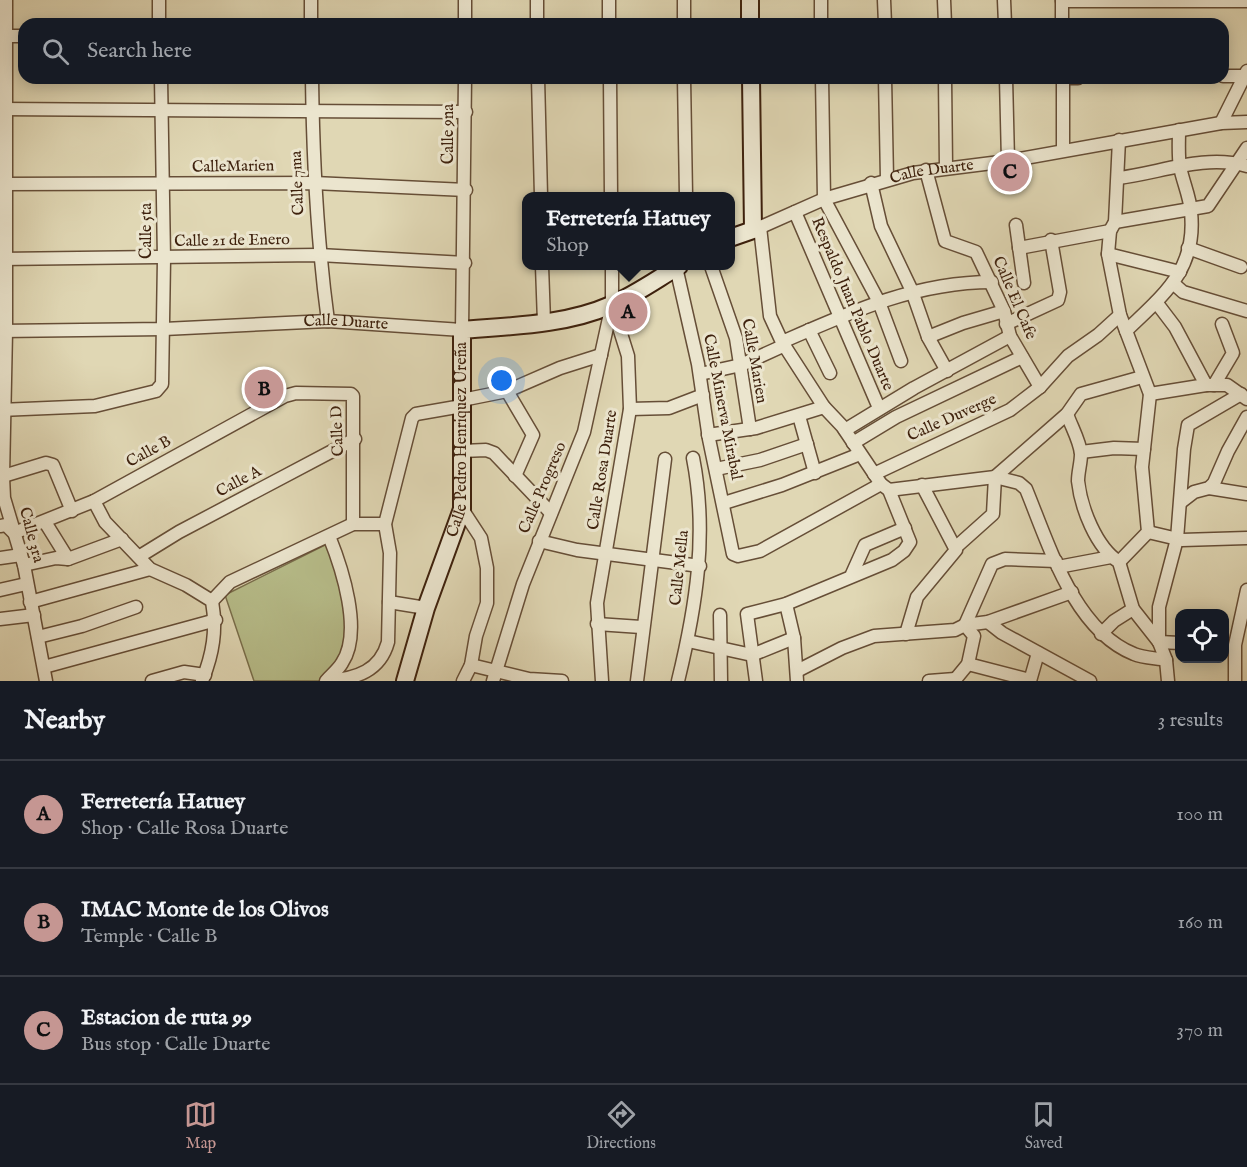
<!DOCTYPE html>
<html lang="en">
<head>
<meta charset="utf-8">
<style>
  body { margin:0; font-family:"IM FELL English",serif; background:#20242c; color:#f1f3f6 }
  .controls { position:absolute; right:18px; bottom:18px; display:grid; overflow:hidden; border-radius:12px; box-shadow:0 3px 15px #0003 }
  .controls button { width:54px; height:54px; display:grid; place-items:center; padding:0; border:0; border-bottom:2px solid #363941; background:#171b24; color:#f1f3f6; font:30px sans-serif }
  .you { position:absolute; left:502px; top:381px; width:21px; height:21px; margin:-15px; border:4px solid #fff; border-radius:50%; background:#1a73e8; box-shadow:0 0 0 9px #1a73e833 }
  .badge { display:grid; place-items:center; width:39px; height:39px; border-radius:50%; background:#c59692; color:#111; font-size:20px; font-weight:700 }
  .pin { position:absolute; translate:-50% -50%; border:3px solid #fff; box-shadow:0 2px 6px #0006 }
  .popup { position:absolute; left:522px; top:192px; width:213px; height:78px; box-sizing:border-box; display:grid; place-content:center; border-radius:12px; background:#171b24; filter:drop-shadow(0 2px 4px #0005); font-size:20px; white-space:nowrap; color:#9ea1a6 }
  .popup b { font-size:22px; color:#f1f3f6 }
  .popup::after { content:''; position:absolute; left:50%; top:100%; margin-left:-12px; border:12px solid transparent; border-top-color:#171b24 }
  .list { margin:0; padding:0; list-style:none }
  h2 { display:flex; justify-content:space-between; align-items:center; height:78px; margin:0; padding:0 24px; font-size:26px }
  h2 small { font-size:20px; font-weight:400; color:#9ea1a6 }
  .list li { display:grid; grid-template-columns:39px 1fr auto; gap:18px; align-items:center; box-sizing:border-box; height:108px; padding:0 24px; border-top:2px solid #363941 }
  .list b { display:block; font-size:22px; white-space:nowrap }
  .list p { margin:0; font-size:20px; white-space:nowrap; color:#9ea1a6 }
  .list em { font-size:20px; font-style:normal; color:#9ea1a6 }
  .icon { flex:none; width:33px; height:33px; fill:none; stroke:currentColor; stroke-width:2; stroke-linecap:round; stroke-linejoin:round }
  .map { position:relative; flex:none; width:1247px; height:681px; overflow:hidden }
  .search { position:absolute; background:#171b24; box-shadow:0 3px 15px #0003; left:18px; right:18px; top:18px; height:66px; display:flex; align-items:center; gap:15px; box-sizing:border-box; padding:0 21px; border-radius:18px; color:#9ea1a6; font-size:22px }
  .sheet { height:402px; background:#171b24 }
  nav { display:flex; justify-content:space-around; align-items:center; box-sizing:border-box; height:84px; border-top:2px solid #363941; background:#171b24; font-size:16px; color:#9ea1a6 }
  nav a { display:grid; justify-items:center; gap:3px }
  nav .on { color:#c59692 }
  .map>svg:first-child { display:block }
</style>
</head>
<body>
<div class="map">
<svg width="1247" height="681" viewBox="0 0 1247 681">
  <rect width="100%" height="100%" fill="#e0d7b4"/>
  <filter id="stains"><feTurbulence type="fractalNoise" baseFrequency=".00333" numOctaves="4"/><feColorMatrix values="0 0 0 0 .2 0 0 0 0 .09 0 0 0 0 .02 0 0 0 .5 -.17"/></filter>
  <radialGradient id="worn" r=".72"><stop offset=".6" stop-color="#630" stop-opacity="0"/><stop offset="1" stop-color="#630" stop-opacity=".3"/></radialGradient>
  <path fill="#b7bd8a" stroke="#7a6f4c" stroke-width="1.5" d="M 329,543 L 348,623 L 339,660 L 320,681 L 254,681 L 225,595 Z"/>
  <g fill="none" stroke-linecap="round" stroke-linejoin="round">
    <defs>
      <g id="street">
        <path d="M 6,0 L 6,331 L 3,477 L 4,498 L 24,565 L 46,681"/>
        <path d="M 159,0 L 159,24"/>
        <path d="M 311,0 L 311,24"/>
        <path d="M 465,0 L 465,24"/>
        <path d="M 537,0 L 537,24"/>
        <path d="M 609,0 L 609,24"/>
        <path d="M 684,0 L 684,24"/>
        <path d="M 821,0 L 821,24"/>
        <path d="M 884,0 L 885,24"/>
        <path d="M 944,0 L 945,24"/>
        <path d="M 1004,0 L 1005,24"/>
        <path d="M 1062,0 L 1062,24"/>
        <path d="M 1062,1 L 1247,1"/>
        <path d="M 0,36 L 24,36"/>
        <path d="M 1223,76 L 1244,76"/>
        <path d="M 312,78 C 313,160 317,240 328,321"/>
        <path d="M 538,78 L 541,196"/>
        <path d="M 610,78 L 611,196"/>
        <path d="M 684,78 L 686,196"/>
        <path d="M 822,78 L 824,199 L 879,302 L 901,361"/>
        <path d="M 885,78 L 887,179"/>
        <path d="M 945,78 L 946,167"/>
        <path d="M 1006,78 L 1008,161"/>
        <path d="M 1063,78 L 1063,150"/>
        <path d="M 1063,78 L 1078,78"/>
        <path d="M 0,109 L 466,112"/>
        <path d="M 1221,123 L 1247,71"/>
        <path d="M 926,170 L 945,241 L 976,252 L 1004,311 L 1010,336 L 1040,387"/>
        <path d="M 1118,178 C 1160,173 1204,154 1247,166"/>
        <path d="M 871,183 L 881,226 L 912,291 L 928,337 L 947,371"/>
        <path d="M 0,184 L 314,183 L 466,190"/>
        <path d="M 795,212 L 879,408"/>
        <path d="M 1115,222 L 1208,206 L 1247,148"/>
        <path d="M 1016,225 L 1024,283"/>
        <path id="s1" d="M 754,230 L 824,199 L 913,173 L 1008,161 L 1221,123 L 1247,122"/>
        <path d="M 1019,248 L 1110,231"/>
        <path d="M 1188,248 L 1241,267"/>
        <path d="M 1108,254 L 1180,272"/>
        <path d="M 0,259 L 319,255 L 465,263"/>
        <path d="M 542,266 L 544,322"/>
        <path d="M 711,266 L 736,338 L 750,429"/>
        <path d="M 676,267 L 698,364 L 709,439 L 733,554 L 738,556 L 760,551 L 881,484"/>
        <path d="M 1174,284 L 1183,292 L 1247,311"/>
        <path d="M 1156,302 L 1175,327 L 1206,385 L 1227,385 L 1247,399"/>
        <path d="M 1006,324 L 1058,300 L 1060,292 L 1051,240"/>
        <path d="M 809,330 L 830,373"/>
        <path id="s2" d="M 0,331 L 164,329 L 328,321 L 462,330 L 465,78"/>
        <path d="M 1126,331 C 1163,295 1197,270 1191,212 C 1190,197 1183,182 1180,167 C 1178,155 1179,142 1179,130"/>
        <path d="M 928,337 L 963,323 L 1004,311"/>
        <path d="M 782,342 C 850,312 916,282 992,282"/>
        <path d="M 700,374 L 741,365 L 785,345"/>
        <path d="M 1214,385 L 1233,353 L 1222,324"/>
        <path d="M 507,391 L 533,435 L 515,476"/>
        <path d="M 1150,394 L 1206,385"/>
        <path d="M 462,400 L 507,391 L 560,368 L 601,355"/>
        <path d="M 630,409 L 669,408 L 703,395"/>
        <path d="M 0,410 L 95,406 L 156,391 L 162,384 L 164,259 L 161,78"/>
        <path d="M 1067,414 C 1071,426 1080,441 1081,454 C 1081,463 1078,472 1078,481 C 1081,508 1096,547 1119,562 L 1133,609 L 1159,642"/>
        <path d="M 799,416 L 815,473"/>
        <path d="M 845,430 L 914,388 L 1010,336"/>
        <path d="M 708,435 L 756,428 L 824,407"/>
        <path d="M 853,443 L 896,417 L 1022,357"/>
        <path d="M 462,451 L 486,450 L 494,453 L 551,513"/>
        <path d="M 1081,452 L 1114,448 L 1144,449"/>
        <path d="M 716,469 L 760,460 L 807,444"/>
        <path d="M 874,474 L 1010,410 L 1040,387 L 1068,356 L 1098,335 L 1120,315"/>
        <path d="M 0,477 L 46,463 L 53,465 L 72,511"/>
        <path d="M 1209,488 L 1247,494"/>
        <path d="M 889,490 L 995,477 L 1019,483 L 1026,489 C 1049,545 1074,630 1134,654 C 1143,658 1156,658 1166,660"/>
        <path d="M 94,501 L 105,522 L 150,569 L 186,585 L 212,601 C 217,630 213,654 202,681"/>
        <path d="M 1181,502 L 1194,492 L 1209,488 L 1214,483 L 1228,451 L 1247,417"/>
        <path d="M 724,503 L 782,485 L 860,454"/>
        <path d="M 462,509 L 481,538 L 487,568 L 487,603 L 476,636 L 471,665 L 463,681"/>
        <path d="M 45,522 L 68,559"/>
        <path d="M 0,526 L 6,525 L 14,533 L 94,501 L 285,396 L 296,393 L 351,394 L 353,396 L 353,524"/>
        <path d="M 1148,532 L 1182,540 L 1247,538"/>
        <path d="M 539,541 L 577,550 L 700,566"/>
        <path d="M 955,548 L 993,514 L 995,477 L 1067,414 L 1081,394 L 1142,377"/>
        <path d="M 140,556 L 179,532 L 355,439"/>
        <path d="M 0,558 L 21,555"/>
        <path d="M 1119,562 L 1148,532 L 1142,467 L 1150,394 L 1120,315 L 1108,254 L 1110,231 L 1115,222 L 1119,140"/>
        <path d="M 24,565 L 56,558 L 68,559 L 122,539"/>
        <path d="M 1058,567 L 1111,557"/>
        <path d="M 852,574 L 865,545 L 905,528"/>
        <path d="M 0,590 L 26,584"/>
        <path d="M 212,601 L 230,582 L 353,524 L 385,524"/>
        <path d="M 30,602 L 150,569"/>
        <path d="M 389,602 L 426,608"/>
        <path d="M 786,604 L 794,638 L 797,681"/>
        <path d="M 720,615 L 721,681"/>
        <path d="M 0,619 L 34,615"/>
        <path d="M 988,622 L 1002,633 L 1090,681"/>
        <path d="M 597,624 L 641,627"/>
        <path d="M 906,634 L 917,597 L 956,550 L 922,485"/>
        <path d="M 1101,634 L 1114,621 L 1133,609"/>
        <path d="M 38,637 L 82,626 L 136,607"/>
        <path d="M 688,641 L 752,655 L 794,638"/>
        <path d="M 1159,642 L 1180,643"/>
        <path d="M 968,664 L 1030,680"/>
        <path d="M 471,665 L 529,679 L 562,681"/>
        <path d="M 44,667 L 216,620"/>
        <path d="M 797,671 L 842,648 L 874,636 L 955,630 L 965,625 L 988,622 L 1072,592"/>
        <path d="M 152,681 L 184,672 L 205,675"/>
        <path d="M 326,681 C 331,675 338,670 342,663 C 363,632 342,568 329,536"/>
        <path d="M 329,681 C 357,678 380,671 388,642 L 390,553 L 385,524 L 412,418 L 416,414 L 462,406"/>
        <path d="M 493,681 L 523,584 L 584,432 L 611,309"/>
        <path d="M 602,681 L 597,603 L 630,409 L 628,356 L 612,305 L 612,266"/>
        <path d="M 637,681 L 665,459"/>
        <path d="M 678,681 C 696,607 708,534 693,458"/>
        <path d="M 756,681 L 747,614 L 786,604 L 892,560 L 904,551 L 910,542 L 889,490 L 881,484 L 842,426 L 824,407 L 782,342 L 770,316 L 760,227"/>
        <path d="M 929,681 L 955,679"/>
        <path d="M 954,681 L 968,664 L 974,636 L 965,625 L 992,564 L 1005,559 L 1056,561"/>
        <path d="M 1030,681 L 1038,653"/>
        <path d="M 1168,681 L 1166,660 L 1159,642 L 1159,607 L 1177,539 L 1184,449 L 1188,425 L 1241,394"/>
        <path d="M 1235,681 L 1235,645 L 1247,590"/>
      </g>
      <g id="secondary">
        <path d="M 750,0 L 750,24"/>
        <path d="M 730,238 L 753,230 L 751,78"/>
        <path id="s3" d="M 405,681 L 426,608 L 462,509 L 462,330 C 511,326 566,325 611,305 C 635,295 657,279 679,266"/>
      </g>
    </defs>
    <use href="#street" stroke="#664e37" stroke-width="15"/>
    <use href="#secondary" stroke="#3e210d" stroke-width="20"/>
    <use href="#street" stroke="#ebe5ce" stroke-width="12"/>
    <use href="#secondary" stroke="#ebe5ce" stroke-width="16"/>
  </g>
  <g text-anchor="middle" dominant-baseline="central" stroke-width="6" stroke-linejoin="round" paint-order="stroke">
    <g font-size="16" fill="#3e210d" stroke="#ebe5ce">
      <text transform="translate(449 134) rotate(-90)">Calle 9na</text>
      <text transform="translate(233 167) rotate(-1)">CalleMarien</text>
      <text stroke="none"><textPath href="#s1" startOffset="188">Calle Duarte</textPath></text>
      <text transform="translate(298 183) rotate(-92)">Calle 7ma</text>
      <text transform="translate(147 231) rotate(-90)">Calle 5ta</text>
      <text transform="translate(232 241) rotate(-1)">Calle 21 de Enero</text>
      <text transform="translate(1014 298) rotate(67)">Calle El Cafe</text>
      <text transform="translate(852 304) rotate(67)">Respaldo Juan Pablo Duarte</text>
      <text stroke="none"><textPath href="#s2" startOffset="346">Calle Duarte</textPath></text>
      <text transform="translate(754 361) rotate(80)">Calle Marien</text>
      <text transform="translate(722 407) rotate(79)">Calle Minerva Mirabal</text>
      <text transform="translate(952 418) rotate(-24)">Calle Duverge</text>
      <text transform="translate(338 431) rotate(-92)">Calle D</text>
      <text stroke="none"><textPath href="#s3" startOffset="250">Calle Pedro Henriquez Ureña</textPath></text>
      <text transform="translate(149 452) rotate(-29)">Calle B</text>
      <text transform="translate(603 470) rotate(-81)">Calle Rosa Duarte</text>
      <text transform="translate(239 482) rotate(-28)">Calle A</text>
      <text transform="translate(543 488) rotate(-67)">Calle Progreso</text>
      <text transform="translate(31 535) rotate(75)">Calle 3ra</text>
      <text transform="translate(680 568) rotate(-84)">Calle Mella</text>
    </g>
  </g>
  <rect width="100%" height="100%" filter="url(#stains)"/>
  <rect width="100%" height="100%" fill="url(#worn)"/>
</svg>
<div class="controls">
<button><svg class="icon" aria-label="locate" viewBox="0 0 24 24"><circle cx="12" cy="12" r="6"/><path d="M12 2v4M12 18v4M2 12h4M18 12h4"/></svg></button>
</div>
<div class="you"></div>
<div class="pin badge" style="left:628px;top:312px">A</div>
<div class="popup"><b>Ferretería Hatuey</b>Shop</div>
<div class="pin badge" style="left:264px;top:389px">B</div>
<div class="pin badge" style="left:1010px;top:172px">C</div>
<div class="search"><svg class="icon" aria-label="search" viewBox="0 0 24 24"><circle cx="10" cy="10" r="6"/><path d="M15 15l6 6"/></svg>Search here</div>
</div>
<section class="sheet">
<h2>Nearby<small>3 results</small></h2>
<ul class="list">
<li><span class="badge">A</span><div><b>Ferretería Hatuey</b><p>Shop · Calle Rosa Duarte</p></div><em>100 m</em></li>
<li><span class="badge">B</span><div><b>IMAC Monte de los Olivos</b><p>Temple · Calle B</p></div><em>160 m</em></li>
<li><span class="badge">C</span><div><b>Estacion de ruta 99</b><p>Bus stop · Calle Duarte</p></div><em>370 m</em></li>
</ul>
</section>
<nav>
<a class="on"><svg class="icon" aria-label="map" viewBox="0 0 24 24"><path d="M3 6l6-2 6 2 6-2v14l-6 2-6-2-6 2zM9 4v14M15 6v14"/></svg>Map</a>
<a><svg class="icon" aria-label="directions" viewBox="0 0 24 24"><path d="M12 3l9 9-9 9-9-9zM9 14v-3h6M13 9l2 2-2 2"/></svg>Directions</a>
<a><svg class="icon" aria-label="saved" viewBox="0 0 24 24"><path d="M7 4h10v16l-5-4-5 4z"/></svg>Saved</a>
</nav>
</body>
</html>
